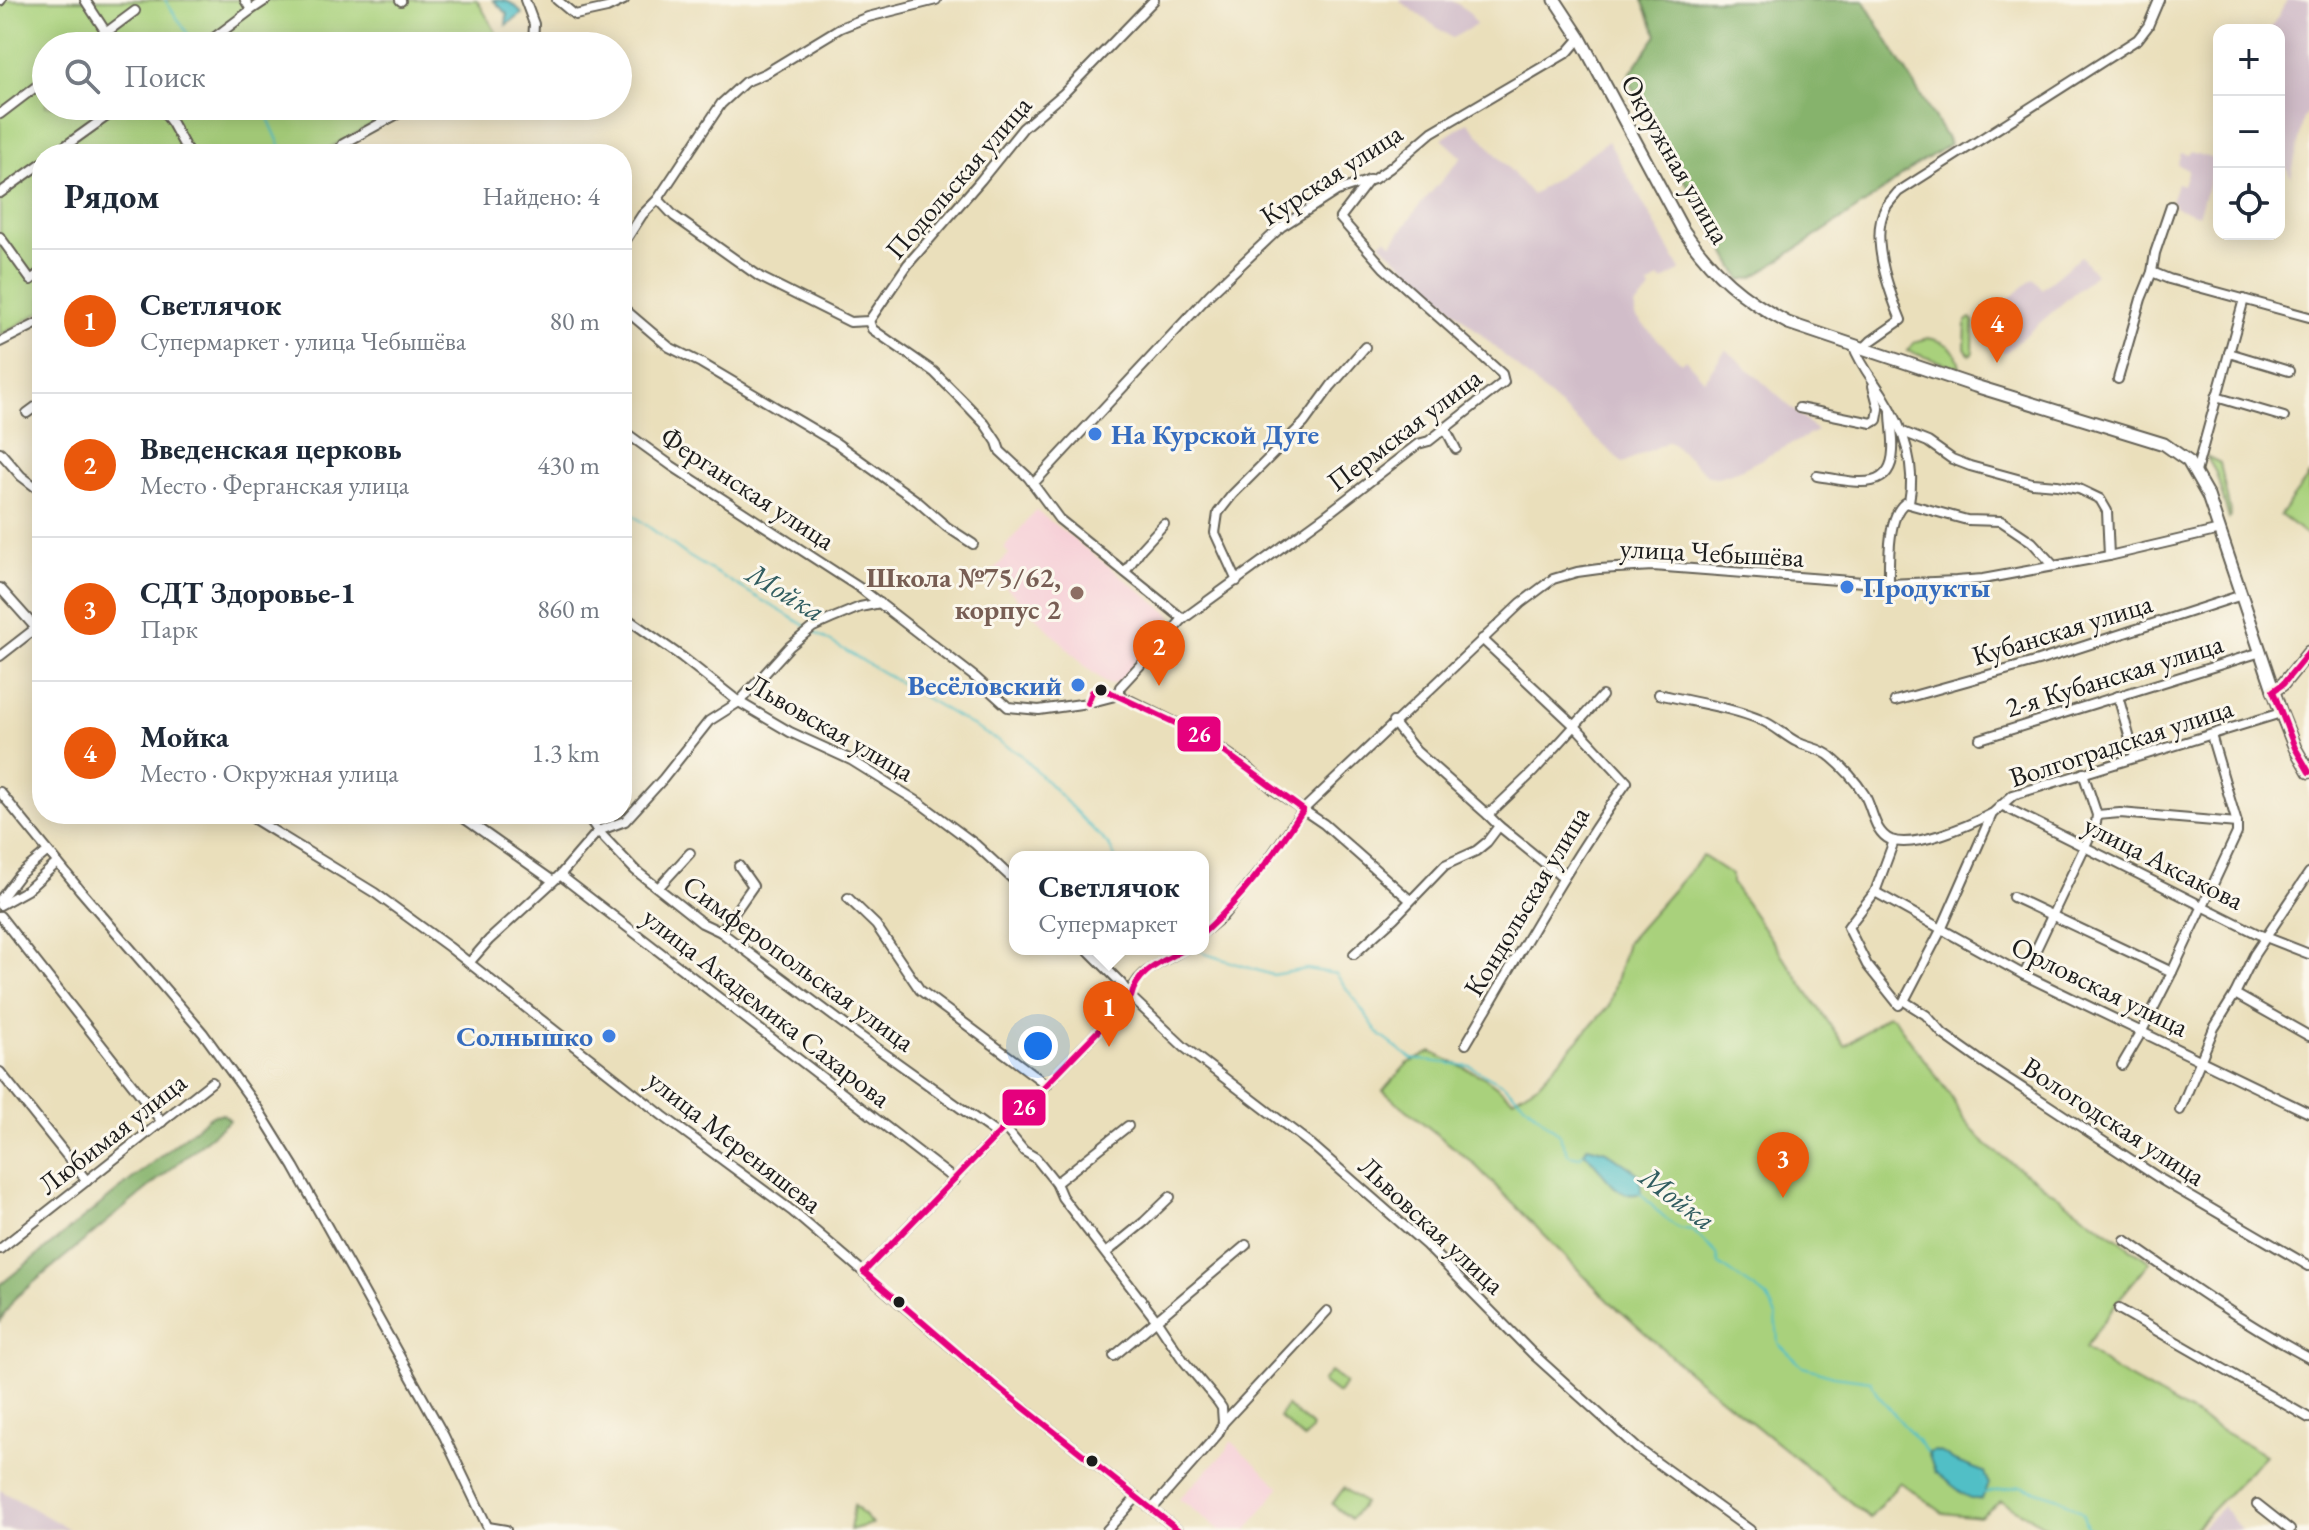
<!DOCTYPE html>
<html lang="ru">
<head>
<meta charset="utf-8">
<style>
  body { margin:0; font-family:"EB Garamond",serif; background:#f6f6f7; color:#1f2937 }
  .controls { position:absolute; right:24px; top:24px; display:grid; overflow:hidden; border-radius:16px; box-shadow:0 4px 20px #0003 }
  .controls button { width:72px; height:72px; display:grid; place-items:center; padding:0; border:0; border-bottom:2px solid #e0e1e3; background:#fff; color:#1f2937; font:40px sans-serif }
  .you { position:absolute; left:1038px; top:1046px; width:28px; height:28px; margin:-20px; border:6px solid #fff; border-radius:50%; background:#1a73e8; box-shadow:0 0 0 12px #1a73e833 }
  .badge { display:grid; place-items:center; width:52px; height:52px; border-radius:50%; background:#ea580c; color:#fff; font-size:26px; font-weight:700 }
  .pin { position:absolute; translate:-50% -66px; filter:drop-shadow(0 2px 4px #0008) }
  .pin::after { content:''; position:absolute; top:42px; width:28px; height:24px; background:inherit; clip-path:polygon(0 0,100% 0,50% 100%) }
  .popup { position:absolute; left:1009px; top:851px; width:200px; height:104px; box-sizing:border-box; display:grid; place-content:center; border-radius:16px; background:#fff; filter:drop-shadow(0 2px 6px #0005); font-size:26px; white-space:nowrap; color:#747a83 }
  .popup b { font-size:30px; color:#1f2937 }
  .popup::after { content:''; position:absolute; left:50%; top:100%; margin-left:-16px; border:16px solid transparent; border-top-color:#fff }
  .list { margin:0; padding:0; list-style:none }
  h2 { display:flex; justify-content:space-between; align-items:center; height:104px; margin:0; padding:0 32px; font-size:34px }
  h2 small { font-size:26px; font-weight:400; color:#747a83 }
  .list li { display:grid; grid-template-columns:52px 1fr auto; gap:24px; align-items:center; box-sizing:border-box; height:144px; padding:0 32px; border-top:2px solid #e0e1e3 }
  .list b { display:block; font-size:30px; white-space:nowrap }
  .list p { margin:0; font-size:26px; white-space:nowrap; color:#747a83 }
  .list em { font-size:26px; font-style:normal; color:#747a83 }
  .icon { flex:none; width:44px; height:44px; fill:none; stroke:currentColor; stroke-width:2; stroke-linecap:round; stroke-linejoin:round }
  .map { position:relative; flex:none; width:2309px; height:1530px; overflow:hidden }
  .search { position:absolute; background:#fff; box-shadow:0 4px 20px #0003; left:32px; top:32px; width:600px; height:88px; display:flex; align-items:center; gap:20px; box-sizing:border-box; padding:0 28px; border-radius:44px; color:#747a83; font-size:30px }
  .panel { position:absolute; background:#fff; box-shadow:0 4px 20px #0003; left:32px; top:144px; width:600px; height:680px; border-radius:32px }
  .map>svg:first-child { display:block }
</style>
</head>
<body>
<div class="map">
<svg width="2309" height="1530" viewBox="0 0 2309 1530">
  <rect width="100%" height="100%" fill="#fbf7ec"/>
  <filter id="ink" filterUnits="userSpaceOnUse"><feTurbulence type="fractalNoise" baseFrequency=".0125" numOctaves="2"/><feDisplacementMap in="SourceGraphic" scale="16" xChannelSelector="R" yChannelSelector="G"/><feConvolveMatrix kernelMatrix="1 2 1 2 8 2 1 2 1" color-interpolation-filters="sRGB"/></filter>
  <filter id="wash" filterUnits="userSpaceOnUse"><feTurbulence type="fractalNoise" baseFrequency=".006" numOctaves="4" result="noise"/><feDisplacementMap in="SourceGraphic" scale="32" xChannelSelector="R" yChannelSelector="G"/><feGaussianBlur stdDeviation="1.8" result="paint"/><feColorMatrix in="noise" values="0 0 0 0 0 0 0 0 0 0 0 0 0 0 0 0 0 1.4 0 .05"/><feComposite in="paint" operator="in"/></filter>
  <g filter="url(#wash)">
    <rect width="100%" height="100%" fill="#eadfbb"/>
    <g fill="#f6cfd7">
      <path d="M 1036,510 L 1170,614 L 1173,624 L 1120,683 L 1108,684 L 1088,669 L 991,572 L 1009,554 L 1004,548 Z"/>
      <path d="M 1231,1441 L 1280,1487 L 1247,1530 L 1220,1530 L 1179,1499 L 1227,1450 Z"/>
    </g>
    <g fill="#d1bdc9">
      <path d="M 1398,0 L 1452,0 L 1470,13 L 1476,25 L 1452,38 Z"/>
      <path d="M 2286,0 L 2309,0 L 2309,110 L 2304,117 L 2291,177 L 2279,154 L 2279,30 L 2269,30 L 2286,3 Z"/>
      <path d="M 1468,122 L 1532,195 L 1608,141 L 1681,270 L 1662,281 L 1659,278 L 1648,287 L 1651,290 L 1635,306 L 1635,316 L 1681,363 L 1685,359 L 1704,380 L 1726,349 L 1817,431 L 1738,471 L 1717,477 L 1709,476 L 1669,441 L 1623,463 L 1380,243 L 1385,238 L 1392,243 L 1420,205 L 1462,157 L 1442,139 Z"/>
      <path d="M 2190,152 L 2217,160 L 2198,215 L 2174,207 L 2175,204 L 2171,202 L 2177,183 L 2183,185 L 2188,169 L 2177,165 L 2181,153 L 2188,155 Z"/>
      <path d="M 2081,256 L 2096,274 L 2005,353 L 1988,340 L 1985,318 L 2033,279 L 2042,289 Z"/>
      <path d="M 0,1490 L 69,1529 L 0,1530 Z"/>
      <path d="M 2223,1507 L 2241,1530 L 2199,1530 Z"/>
    </g>
    <g fill="#a9d17c" stroke="#62764c" stroke-width="2">
      <path d="M 0,0 L 477,0 L 504,46 L 46,46 L 46,106 L 407,106 L 318,154 L 42,154 L 42,311 L 0,335 Z"/>
      <path d="M 1971,318 L 1974,321 L 1973,352 L 1970,355 L 1965,348 L 1966,321 Z"/>
      <path d="M 1928,338 C 1946,341 1958,349 1960,368 L 1907,351 L 1914,342 Z"/>
      <path d="M 2206,456 L 2220,463 L 2231,517 L 2229,519 L 2216,473 Z"/>
      <path d="M 2309,476 L 2309,536 L 2280,515 Z"/>
      <path d="M 1703,856 L 1732,875 L 1732,883 L 1845,1046 L 1888,1015 L 1894,1018 L 1950,1095 L 1964,1120 L 1985,1144 L 2150,1262 L 2119,1299 L 2085,1348 L 2113,1369 L 2265,1455 L 2193,1530 L 2053,1530 L 2001,1501 L 1980,1517 L 1943,1513 L 1900,1482 L 1870,1518 L 1689,1372 L 1609,1301 L 1473,1163 L 1383,1091 L 1407,1064 L 1431,1052 L 1484,1077 L 1513,1099 L 1539,1083 L 1609,1006 L 1627,942 Z"/>
      <path d="M 1330,1372 L 1345,1383 L 1338,1394 L 1322,1382 Z"/>
      <path d="M 1287,1406 L 1311,1426 L 1312,1428 L 1304,1439 L 1279,1417 Z"/>
      <path d="M 1344,1488 L 1364,1503 L 1351,1519 L 1332,1504 Z"/>
      <path d="M 854,1505 L 872,1524 L 850,1530 Z"/>
    </g>
    <g fill="#86b36c" stroke="#516844" stroke-width="2">
      <path d="M 1642,0 L 1863,0 L 1950,144 L 1912,168 L 1869,201 L 1754,277 L 1741,280 L 1627,78 L 1657,35 Z"/>
      <path d="M 223,1114 L 230,1120 L 15,1298 L 0,1321 L 0,1285 L 212,1115 Z"/>
    </g>
    <g fill="#51bfc6" stroke="#366e71" stroke-width="2">
      <path d="M 493,0 C 505,0 515,2 522,14 L 506,25 L 507,14 Z"/>
      <path d="M 1588,1146 L 1606,1151 L 1639,1174 L 1642,1186 L 1641,1193 C 1614,1202 1602,1167 1584,1152 Z"/>
      <path d="M 1935,1451 L 1944,1454 L 1954,1461 L 1984,1472 L 1988,1484 L 1982,1499 L 1970,1499 L 1935,1472 L 1928,1453 Z"/>
    </g>
    <g fill="none" stroke-linecap="round" stroke-linejoin="round">
      <g stroke="#51bfc6" stroke-width="2">
        <path d="M 165,0 L 196,46"/>
        <path d="M 255,106 L 268,118 L 284,154"/>
        <path d="M 622,507 L 688,556 L 809,628"/>
        <path d="M 814,632 L 1020,754 L 1110,847 L 1115,857"/>
        <path d="M 1198,949 L 1206,954 L 1272,975 L 1307,969 L 1336,974 L 1380,1035 L 1412,1059 L 1470,1066 L 1504,1085 L 1558,1133 L 1569,1155 L 1580,1157 L 1583,1153"/>
        <path d="M 1639,1192 L 1662,1216 L 1678,1228 L 1692,1230 L 1717,1254 L 1719,1264 L 1767,1297 L 1776,1316 L 1778,1343 L 1803,1367 L 1834,1376 L 1871,1381 L 1877,1394 L 1927,1452"/>
        <path d="M 1984,1493 L 2021,1486 L 2059,1498 L 2082,1513 L 2087,1527 L 2093,1530"/>
      </g>
    </g>
  </g>
  <g filter="url(#ink)">
    <g fill="none" stroke-linecap="round" stroke-linejoin="round">
      <defs>
        <g id="minor">
          <path d="M 85,0 L 115,46"/>
          <path d="M 245,0 L 251,10 L 266,0"/>
          <path d="M 400,0 L 401,1"/>
          <path d="M 525,0 L 534,24 L 533,43 L 529,46"/>
          <path d="M 557,0 L 575,15 L 607,8 L 624,0"/>
          <path d="M 0,1 L 1,0"/>
          <path d="M 88,46 L 135,11"/>
          <path d="M 203,46 L 251,10"/>
          <path d="M 159,106 L 172,123 L 189,154"/>
          <path d="M 0,114 L 46,79"/>
          <path d="M 54,154 L 121,106"/>
          <path d="M 342,154 L 340,149 L 343,144 L 412,106"/>
          <path d="M 0,193 L 42,163"/>
          <path d="M 658,199 L 674,216 L 760,277 L 850,322 L 869,321 L 908,264 L 981,180 L 1023,128 L 1064,93 L 1154,0"/>
          <path d="M 0,237 L 31,280 L 42,271"/>
          <path d="M 622,246 L 642,215 L 658,199 L 721,104 L 745,82 L 766,73 L 840,28 L 868,17 L 936,0"/>
          <path d="M 2152,272 L 2169,279 L 2309,317"/>
          <path d="M 622,307 L 669,347 L 701,363 L 836,443 L 917,501 L 947,527 L 973,544"/>
          <path d="M 869,321 L 872,329 L 934,372 L 963,401 L 985,424 L 997,442 L 1000,451 L 1028,477 L 1059,519 L 1183,619"/>
          <path d="M 0,342 L 40,322 L 42,325"/>
          <path d="M 1853,345 C 1860,364 1871,377 1882,394 C 1903,427 1917,463 1909,502"/>
          <path d="M 1864,348 L 1871,341 L 1901,320 C 1889,291 1869,236 1886,207 C 1889,202 1894,197 1898,192 L 2138,39 L 2148,26 L 2159,0"/>
          <path d="M 2229,353 L 2289,371"/>
          <path d="M 2118,379 L 2141,299 L 2152,272 L 2155,253 L 2171,206"/>
          <path d="M 2216,397 L 2284,417"/>
          <path d="M 1799,408 L 1872,423 L 1877,420 L 1879,409 L 1873,386"/>
          <path d="M 27,413 L 42,402"/>
          <path d="M 1445,428 L 1456,449"/>
          <path d="M 622,430 L 672,466 L 860,588 L 976,678 L 1008,707 L 1039,710 L 1088,703 L 1119,695 L 1203,736 L 1246,766 L 1274,790 L 1324,824 L 1410,900"/>
          <path d="M 1903,432 L 1928,442 L 1952,459 L 1970,466 L 2032,483 L 2057,485 L 2079,489 L 2100,499 L 2107,511 L 2109,556"/>
          <path d="M 0,452 L 21,476 L 42,492"/>
          <path d="M 2196,472 L 2244,299"/>
          <path d="M 1817,476 C 1848,480 1891,496 1893,451 C 1894,438 1891,425 1891,412"/>
          <path d="M 1033,484 L 1210,294 L 1281,227 L 1337,191 L 1374,179 L 1390,168 L 1432,132 L 1568,52 L 1580,38"/>
          <path d="M 1125,572 L 1141,549 L 1164,524"/>
          <path d="M 1237,581 L 1215,533 L 1218,513 L 1232,495 L 1304,423 L 1331,386 L 1365,347"/>
          <path d="M 1889,584 C 1889,563 1887,516 1905,503 L 1967,520 L 2001,521 L 2032,542 L 2054,566"/>
          <path d="M 0,588 L 42,635"/>
          <path d="M 622,615 L 682,657 L 739,702 L 790,732 L 851,760 L 920,803 L 975,844 L 1015,881"/>
          <path d="M 0,656 L 36,628"/>
          <path d="M 1659,694 C 1691,702 1731,707 1761,720 C 1774,725 1785,736 1797,742 C 1809,748 1821,748 1831,757 C 1843,767 1855,780 1864,794 C 1873,808 1873,832 1891,840 C 1914,849 1970,825 1991,814"/>
          <path d="M 1119,695 L 1120,687 L 1183,619 L 1326,515 L 1418,444 L 1429,441 L 1504,382 L 1502,374 L 1384,268 L 1340,218 L 1369,180"/>
          <path d="M 2118,696 L 2135,757"/>
          <path d="M 1895,701 L 2038,661 L 2242,595"/>
          <path d="M 2281,713 L 2013,795 L 1992,814 L 1941,930 L 1904,1001 L 1926,1015 L 1943,1034 L 1981,1061 L 2162,1180 L 2309,1266"/>
          <path d="M 1393,722 L 1416,751 L 1488,815"/>
          <path d="M 1980,739 L 2261,652"/>
          <path d="M 0,792 L 80,890 L 203,1033 L 258,1109 L 294,1167 L 444,1436 L 489,1530"/>
          <path d="M 2001,805 L 2258,934 L 2309,954"/>
          <path d="M 246,814 L 375,893 L 449,947 L 663,1116 L 792,1211 L 999,1388 L 1178,1530"/>
          <path d="M 458,814 L 553,881"/>
          <path d="M 586,814 L 598,831 L 635,870 L 702,923 L 721,932 L 860,1036 L 997,1134"/>
          <path d="M 2097,815 L 2120,813 L 2237,823"/>
          <path d="M 1499,826 L 1563,878"/>
          <path d="M 1894,841 L 1875,892 L 1848,927 L 1867,965 L 1899,1005"/>
          <path d="M 560,875 L 955,1180"/>
          <path d="M 659,887 L 690,853"/>
          <path d="M 1875,892 L 2024,975 L 2309,1113"/>
          <path d="M 2013,897 L 2172,972"/>
          <path d="M 848,898 L 876,925 L 920,990 L 1047,1085"/>
          <path d="M 0,900 L 19,875 L 48,851"/>
          <path d="M 0,905 L 27,890 L 57,863"/>
          <path d="M 0,916 L 162,1122"/>
          <path d="M 721,932 L 753,886 L 739,866"/>
          <path d="M 1203,933 L 1222,917 L 1266,863 L 1303,810 L 1521,603 L 1553,579 L 1577,572 L 1599,569 L 1653,566 L 1889,584 L 1956,581 L 1983,579 L 2109,556 L 2220,530"/>
          <path d="M 1087,949 L 1121,983 L 1131,997 L 1184,1047 L 1312,1145 L 1426,1245 L 1532,1353 L 1637,1448 L 1750,1530"/>
          <path d="M 1354,954 L 1394,918 L 1445,865 L 1476,851 L 1487,842 L 1499,826 L 1488,815 L 1533,772 L 1602,696"/>
          <path d="M 469,963 L 489,940 L 560,875 L 598,831 L 625,821 L 663,779 L 709,721 L 739,702 L 789,647 L 813,627 L 831,619 L 860,607 L 880,603"/>
          <path d="M 2024,975 L 2096,823 L 2097,815 L 2083,773"/>
          <path d="M 2235,994 L 2309,1036"/>
          <path d="M 1466,1044 C 1518,956 1567,866 1627,782 L 1575,726 L 1482,639"/>
          <path d="M 2122,1065 L 2142,1031 L 2172,972 L 2237,833 L 2237,823 L 2211,735"/>
          <path d="M 0,1072 L 87,1181"/>
          <path d="M 2180,1110 L 2214,1028 L 2235,994 L 2254,955 L 2309,873"/>
          <path d="M 1005,1128 L 1024,1151 L 1036,1158 L 1056,1183 L 1062,1197 L 1157,1321 L 1183,1360 L 1218,1402 L 1222,1408 L 1223,1423"/>
          <path d="M 1056,1183 L 1128,1126"/>
          <path d="M 2125,1240 C 2185,1282 2245,1324 2309,1358"/>
          <path d="M 0,1249 L 212,1082"/>
          <path d="M 1106,1253 L 1144,1222 L 1170,1197"/>
          <path d="M 864,1272 L 1131,997 C 1133,971 1165,962 1185,949"/>
          <path d="M 2119,1309 L 2309,1418"/>
          <path d="M 1114,1356 L 1246,1245"/>
          <path d="M 2257,1504 L 2290,1530"/>
          <path d="M 1152,1509 L 1218,1434 L 1223,1423 L 1327,1311"/>
          <path d="M 488,1527 L 506,1530"/>
          <path d="M 1107,1530 L 1137,1497"/>
        </g>
        <g id="major">
          <path d="M 1555,0 L 1580,38 L 1683,230 C 1713,273 1741,298 1788,323 L 1975,386 L 2164,444 L 2188,461 L 2208,496 L 2281,713 L 2295,748 L 2309,772"/>
          <path d="M 2273,691 L 2283,684 L 2309,652"/>
        </g>
      </defs>
      <use href="#minor" stroke="#646054" stroke-width="12"/>
      <use href="#major" stroke="#646054" stroke-width="15"/>
      <use href="#minor" stroke="#fff" stroke-width="8"/>
      <use href="#major" stroke="#fff" stroke-width="11"/>
      <defs>
        <g id="bus-1">
          <path d="M 2309,652 L 2283,684 L 2273,691 L 2295,748 L 2309,772"/>
          <path d="M 1088,703 L 1092,692 L 1103,689 L 1203,736 L 1303,810"/>
          <path d="M 1203,933 C 1243,897 1274,855 1303,810"/>
          <path d="M 864,1272 L 1131,997 C 1137,970 1163,962 1185,949"/>
          <path d="M 864,1272 L 999,1388 L 1178,1530"/>
        </g>
      </defs>
      <use href="#bus-1" stroke="#fbf7ec" stroke-width="12"/>
      <use href="#bus-1" stroke="#e5007d" stroke-width="6"/>
    </g>
  </g>
  <g fill="#3f7fe0" stroke="#fbf7ec" stroke-width="3">
    <circle cx="1095" cy="434" r="8"/>
    <circle cx="1847" cy="587" r="8"/>
    <circle cx="1078" cy="685" r="8"/>
    <circle cx="609" cy="1036" r="8"/>
  </g>
  <circle fill="#8d6e63" stroke="#fbf7ec" stroke-width="3" cx="1077" cy="593" r="8"/>
  <g fill="#1c1c1c" stroke="#fbf7ec" stroke-width="3">
    <circle cx="1101" cy="690" r="7"/>
    <circle cx="899" cy="1302" r="7"/>
    <circle cx="1092" cy="1461" r="7"/>
  </g>
  <g text-anchor="middle" dominant-baseline="central" stroke-width="6" stroke-linejoin="round" paint-order="stroke">
    <g font-size="28" fill="#1c1c1c" stroke="#fbf7ec">
      <text transform="translate(1676 159) rotate(60)">Окружная улица</text>
      <text transform="translate(1331 174) rotate(-33)">Курская улица</text>
      <text transform="translate(958 177) rotate(-49)">Подольская улица</text>
      <text transform="translate(1404 429) rotate(-37)">Пермская улица</text>
      <text transform="translate(748 488) rotate(33)">Ферганская улица</text>
      <text transform="translate(1712 552) rotate(3)">улица Чебышёва</text>
      <text transform="translate(2062 629) rotate(-17)">Кубанская улица</text>
      <text transform="translate(2114 675) rotate(-17)">2-я Кубанская улица</text>
      <text transform="translate(831 727) rotate(30)">Львовская улица</text>
      <text transform="translate(2121 742) rotate(-18)">Волгоградская улица</text>
      <text transform="translate(2164 862) rotate(27)">улица Аксакова</text>
      <text transform="translate(1526 901) rotate(-59)">Кондольская улица</text>
      <text transform="translate(799 963) rotate(36)">Симферопольская улица</text>
      <text transform="translate(2100 986) rotate(26)">Орловская улица</text>
      <text transform="translate(767 1007) rotate(38)">улица Академика Сахарова</text>
      <text transform="translate(2114 1121) rotate(33)">Вологодская улица</text>
      <text transform="translate(112 1133) rotate(-38)">Любимая улица</text>
      <text transform="translate(735 1141) rotate(38)">улица Мереняшева</text>
      <text transform="translate(1432 1225) rotate(43)">Львовская улица</text>
    </g>
    <g font-size="28" font-weight="bold" fill="#366cbe" stroke="#fbf7ec" text-anchor="start">
      <text x="1111" y="434">На Курской Дуге</text>
      <text x="1863" y="587">Продукты</text>
      <text x="1062" y="685" text-anchor="end">Весёловский</text>
      <text x="593" y="1036" text-anchor="end">Солнышко</text>
    </g>
    <g font-size="28" font-weight="bold" fill="#785e54" stroke="#fbf7ec" text-anchor="end">
      <text x="1061" y="577">Школа №75/62,<tspan x="1061" dy="32">корпус 2</tspan></text>
    </g>
    <g font-size="30" font-style="italic" fill="#315d60" stroke="#fbf7ec">
      <text transform="translate(786 592) rotate(31)">Мойка</text>
      <text transform="translate(1678 1198) rotate(37)">Мойка</text>
    </g>
  </g>
  <g stroke="#fbf7ec" stroke-width="3">
    <rect x="1176" y="715" width="46" height="38" rx="8" fill="#e5007d"/>
    <rect x="1001" y="1088" width="46" height="39" rx="8" fill="#e5007d"/>
  </g>
  <g font-size="22" text-anchor="middle" font-weight="bold" fill="#fff">
    <text x="1199" y="742">26</text>
    <text x="1024" y="1115">26</text>
  </g>
</svg>
<div class="controls">
<button>+</button>
<button>−</button>
<button><svg class="icon" aria-label="locate" viewBox="0 0 24 24"><circle cx="12" cy="12" r="6"/><path d="M12 2v4M12 18v4M2 12h4M18 12h4"/></svg></button>
</div>
<div class="you"></div>
<div class="pin badge" style="left:1109px;top:1047px">1</div>
<div class="popup"><b>Светлячок</b>Супермаркет</div>
<div class="pin badge" style="left:1159px;top:686px">2</div>
<div class="pin badge" style="left:1783px;top:1198px">3</div>
<div class="pin badge" style="left:1997px;top:363px">4</div>
<div class="search"><svg class="icon" aria-label="search" viewBox="0 0 24 24"><circle cx="10" cy="10" r="6"/><path d="M15 15l6 6"/></svg>Поиск</div>
<section class="panel">
<h2>Рядом<small>Найдено: 4</small></h2>
<ul class="list">
<li><span class="badge">1</span><div><b>Светлячок</b><p>Супермаркет · улица Чебышёва</p></div><em>80 m</em></li>
<li><span class="badge">2</span><div><b>Введенская церковь</b><p>Место · Ферганская улица</p></div><em>430 m</em></li>
<li><span class="badge">3</span><div><b>СДТ Здоровье-1</b><p>Парк</p></div><em>860 m</em></li>
<li><span class="badge">4</span><div><b>Мойка</b><p>Место · Окружная улица</p></div><em>1.3 km</em></li>
</ul>
</section>
</div>
</body>
</html>
